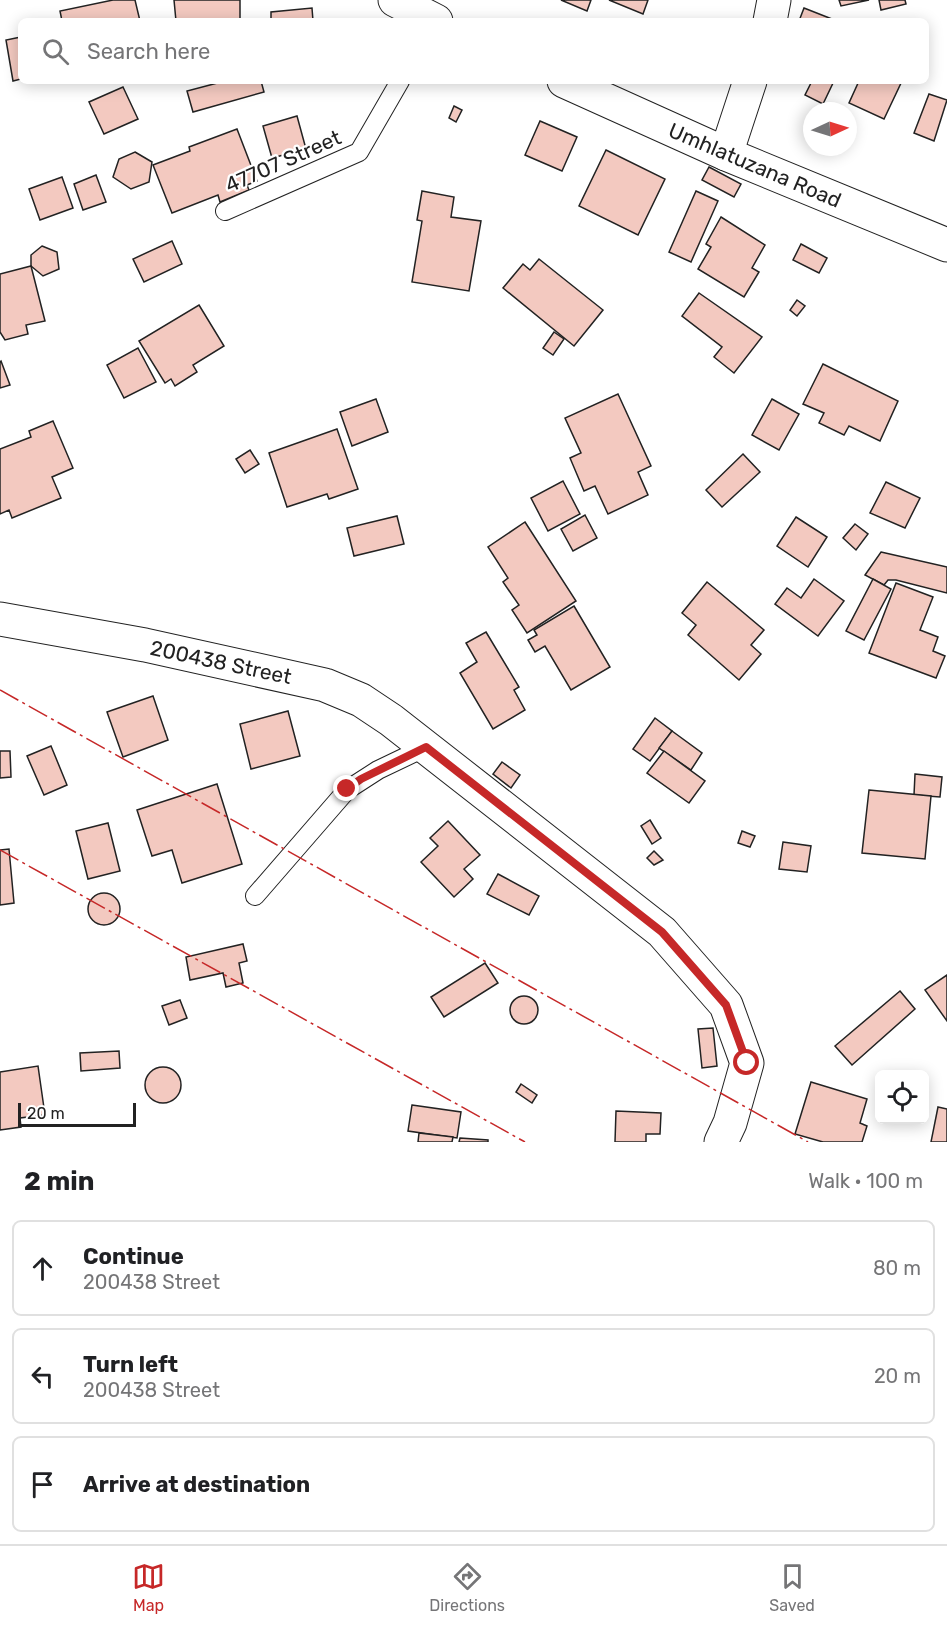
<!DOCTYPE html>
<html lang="en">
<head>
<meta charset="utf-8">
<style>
  body { margin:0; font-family:Rubik,sans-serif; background:#f2f2f2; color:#202124 }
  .controls { position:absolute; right:18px; bottom:18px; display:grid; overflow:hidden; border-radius:9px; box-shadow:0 3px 15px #0003 }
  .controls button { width:54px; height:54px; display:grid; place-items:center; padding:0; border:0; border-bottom:2px solid #e0e0e0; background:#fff; color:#202124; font:30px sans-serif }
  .compass { position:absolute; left:803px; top:102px; width:54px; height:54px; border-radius:50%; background:#fff; box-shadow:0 3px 15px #0003; rotate:86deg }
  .scale { position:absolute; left:18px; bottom:15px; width:118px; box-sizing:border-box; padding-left:6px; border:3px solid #222; border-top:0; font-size:16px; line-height:21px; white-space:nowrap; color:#222; -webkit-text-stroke:4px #fff; paint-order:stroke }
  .stop { position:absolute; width:18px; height:18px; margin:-14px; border:4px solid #c62828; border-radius:50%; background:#fff }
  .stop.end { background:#c62828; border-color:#fff; box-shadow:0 2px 6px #0008 }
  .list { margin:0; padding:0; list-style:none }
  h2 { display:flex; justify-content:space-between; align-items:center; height:78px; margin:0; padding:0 24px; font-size:26px }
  h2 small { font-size:20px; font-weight:400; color:#757577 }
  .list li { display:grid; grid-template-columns:39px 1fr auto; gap:18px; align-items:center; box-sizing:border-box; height:96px; margin:0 12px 12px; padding:0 12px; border:2px solid #e0e0e0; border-radius:9px }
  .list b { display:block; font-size:22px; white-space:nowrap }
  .list p { margin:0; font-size:20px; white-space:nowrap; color:#757577 }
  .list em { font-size:20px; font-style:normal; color:#757577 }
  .icon { flex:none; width:33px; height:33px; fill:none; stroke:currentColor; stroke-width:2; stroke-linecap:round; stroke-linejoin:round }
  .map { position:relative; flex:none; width:947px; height:1142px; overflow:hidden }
  .search { position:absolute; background:#fff; box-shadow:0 3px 15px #0003; left:18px; right:18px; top:18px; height:66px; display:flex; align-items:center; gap:15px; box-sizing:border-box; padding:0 21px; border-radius:9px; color:#757577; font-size:22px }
  .sheet { height:402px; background:#fff }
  nav { display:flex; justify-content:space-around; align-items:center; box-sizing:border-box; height:84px; border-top:2px solid #e0e0e0; background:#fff; font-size:16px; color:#757577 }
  nav a { display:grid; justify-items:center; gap:3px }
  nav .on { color:#c62828 }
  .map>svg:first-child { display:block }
</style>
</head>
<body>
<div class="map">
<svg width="947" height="1142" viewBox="0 0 947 1142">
  <rect width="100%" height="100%" fill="#fff"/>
  <g fill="#f3c9c0" stroke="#222" stroke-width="1.5">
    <path d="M 113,0 L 135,0 L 140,21 L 62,21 L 60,11 Z"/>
    <path d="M 174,0 L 240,0 L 240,21 L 176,21 Z"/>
    <path d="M 561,0 L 591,0 L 587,11 Z"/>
    <path d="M 609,0 L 648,0 L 643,14 Z"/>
    <path d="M 839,0 L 869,0 L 841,6 Z"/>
    <path d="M 879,0 L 905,0 L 906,4 L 881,10 Z"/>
    <path d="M 312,8 L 313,21 L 271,21 L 271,12 Z"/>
    <path d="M 804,8 L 837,21 L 799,21 Z"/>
    <path d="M 21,37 L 21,79 L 13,81 L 6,40 Z"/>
    <path d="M 225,81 L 261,81 L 264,92 L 193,112 L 187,91 Z"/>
    <path d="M 812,81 L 834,81 L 823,104 L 805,95 Z"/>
    <path d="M 859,81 L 902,81 L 884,119 L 849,103 Z"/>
    <path d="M 123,87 L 138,119 L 104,134 L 89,102 Z"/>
    <path d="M 929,94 L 947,100 L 934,141 L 914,133 Z"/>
    <path d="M 454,106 L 462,110 L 456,122 L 449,118 Z"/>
    <path d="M 297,116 L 306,149 L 272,158 L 263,126 Z"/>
    <path d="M 540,121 L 577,137 L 562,171 L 525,155 Z"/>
    <path d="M 237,129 L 257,181 L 247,185 L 249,190 L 220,202 L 218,195 L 172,213 L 153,165 L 190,151 L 189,147 Z"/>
    <path d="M 606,150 L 665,179 L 638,235 L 579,206 Z"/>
    <path d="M 135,152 L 152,162 L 149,182 L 131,189 L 113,177 L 119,159 Z"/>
    <path d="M 709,167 L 741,184 L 734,197 L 702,180 Z"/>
    <path d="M 96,175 L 106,202 L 83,210 L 74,184 Z"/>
    <path d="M 62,177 L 73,208 L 40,220 L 29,189 Z"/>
    <path d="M 422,191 L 454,197 L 451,217 L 481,221 L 469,291 L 412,282 L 422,221 L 417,220 Z"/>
    <path d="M 696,191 L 718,201 L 691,262 L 669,252 Z"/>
    <path d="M 721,217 L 765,245 L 752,268 L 759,272 L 744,297 L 698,269 L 711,247 L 706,244 Z"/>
    <path d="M 172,241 L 182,264 L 144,282 L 133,259 Z"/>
    <path d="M 801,244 L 827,258 L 819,273 L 793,260 Z"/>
    <path d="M 42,246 L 57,252 L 59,269 L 43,276 L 31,266 L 31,255 Z"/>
    <path d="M 539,259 L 603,310 L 574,346 L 503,288 L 523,264 L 530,270 Z"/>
    <path d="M 31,266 L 45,321 L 26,325 L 28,334 L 5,340 L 0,332 L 0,274 Z"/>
    <path d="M 699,293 L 762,337 L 734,373 L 714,357 L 722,347 L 682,316 Z"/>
    <path d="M 797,300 L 805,306 L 797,316 L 790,310 Z"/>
    <path d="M 199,305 L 224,346 L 193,365 L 197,372 L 175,386 L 171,379 L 165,383 L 139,341 Z"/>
    <path d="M 554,332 L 564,339 L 553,355 L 543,348 Z"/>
    <path d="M 138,348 L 156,382 L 124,398 L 107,365 Z"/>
    <path d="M 1,361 L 10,385 L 0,388 L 0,362 Z"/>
    <path d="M 823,364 L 898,401 L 880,441 L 849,426 L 844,435 L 819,423 L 824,413 L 803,404 Z"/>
    <path d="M 618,394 L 651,466 L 638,472 L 648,495 L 608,514 L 595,486 L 584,491 L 570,458 L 581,453 L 565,418 Z"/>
    <path d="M 376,399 L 388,432 L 352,446 L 340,412 Z"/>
    <path d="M 772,399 L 799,414 L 779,450 L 752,435 Z"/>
    <path d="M 53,421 L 73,468 L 52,477 L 61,498 L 12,518 L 9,510 L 0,514 L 0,449 L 31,437 L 29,431 Z"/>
    <path d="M 337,429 L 358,489 L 329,499 L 327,494 L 287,507 L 269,453 Z"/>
    <path d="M 250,450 L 259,464 L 245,473 L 236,459 Z"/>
    <path d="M 743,454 L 760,472 L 722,507 L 706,490 Z"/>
    <path d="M 563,481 L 580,514 L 548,531 L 531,498 Z"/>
    <path d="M 886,482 L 920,498 L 905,528 L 870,513 Z"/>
    <path d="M 585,515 L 597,538 L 573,551 L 561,529 Z"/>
    <path d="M 397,516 L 404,544 L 354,556 L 347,528 Z"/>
    <path d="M 796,517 L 827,537 L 808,567 L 777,546 Z"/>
    <path d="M 525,522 L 576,601 L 527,633 L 512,610 L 519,605 L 503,582 L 508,578 L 488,547 Z"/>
    <path d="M 855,524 L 868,534 L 856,550 L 843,538 Z"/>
    <path d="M 881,552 L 947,567 L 947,593 L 896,580 L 888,580 L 884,585 L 865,575 Z"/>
    <path d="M 814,579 L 844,601 L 818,636 L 775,604 L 787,588 L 801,598 Z"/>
    <path d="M 873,579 L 891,589 L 864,640 L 846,631 Z"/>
    <path d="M 707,582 L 764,630 L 751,645 L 761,654 L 739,680 L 688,635 L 696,625 L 682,613 Z"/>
    <path d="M 896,583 L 933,597 L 920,630 L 938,637 L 933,651 L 945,656 L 936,678 L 869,653 Z"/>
    <path d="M 574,606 L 610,667 L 571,690 L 545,646 L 535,652 L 528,640 L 537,635 L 534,630 Z"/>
    <path d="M 486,632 L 519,687 L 514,690 L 525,710 L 493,729 L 460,673 L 477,662 L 466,643 Z"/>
    <path d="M 153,696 L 168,740 L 123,757 L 107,712 Z"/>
    <path d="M 288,711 L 300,756 L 251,769 L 240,724 Z"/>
    <path d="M 655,718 L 672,731 L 650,761 L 633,749 Z"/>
    <path d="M 672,731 L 702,753 L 691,770 L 659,748 Z"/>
    <path d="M 51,746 L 67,785 L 44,795 L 27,756 Z"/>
    <path d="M 0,751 L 10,751 L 11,777 L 0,778 Z"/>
    <path d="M 664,751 L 705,781 L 689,803 L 647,773 Z"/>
    <path d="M 502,762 L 520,775 L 511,788 L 493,774 Z"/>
    <path d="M 915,774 L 942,777 L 940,797 L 914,795 Z"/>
    <path d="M 217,784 L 242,864 L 182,883 L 172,850 L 152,856 L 137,810 Z"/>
    <path d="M 869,790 L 931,796 L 925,859 L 862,853 Z"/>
    <path d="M 650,820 L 661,838 L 652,844 L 641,826 Z"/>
    <path d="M 448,821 L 480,855 L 464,869 L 473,879 L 454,897 L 421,862 L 438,846 L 430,838 Z"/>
    <path d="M 108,823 L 120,871 L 88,879 L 76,831 Z"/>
    <path d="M 742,831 L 755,836 L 750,847 L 738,843 Z"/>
    <path d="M 783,842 L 811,846 L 807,872 L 779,869 Z"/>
    <path d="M 9,849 L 14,903 L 0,905 L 0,850 Z"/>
    <path d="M 654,851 L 663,860 L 654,865 L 647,858 Z"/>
    <path d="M 498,874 L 539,896 L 529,915 L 487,894 Z"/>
    <circle cx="104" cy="909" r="16"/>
    <path d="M 243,944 L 247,961 L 239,963 L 243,983 L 226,987 L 223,973 L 190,980 L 186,957 Z"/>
    <path d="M 485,963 L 498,983 L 444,1017 L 431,997 Z"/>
    <path d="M 947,975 L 947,1021 L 925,990 Z"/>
    <path d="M 900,991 L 915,1009 L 852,1065 L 835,1046 Z"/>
    <circle cx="524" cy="1010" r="14"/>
    <path d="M 180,1000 L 187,1018 L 169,1025 L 162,1006 Z"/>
    <path d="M 713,1028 L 717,1066 L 702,1068 L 698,1029 Z"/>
    <path d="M 119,1051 L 120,1068 L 81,1071 L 80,1053 Z"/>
    <path d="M 38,1066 L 45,1115 L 20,1118 L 21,1127 L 0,1130 L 0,1072 Z"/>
    <circle cx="163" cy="1085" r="18"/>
    <path d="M 811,1082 L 867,1099 L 860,1123 L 867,1126 L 862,1142 L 823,1142 L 795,1134 Z"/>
    <path d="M 521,1084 L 537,1095 L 532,1103 L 516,1092 Z"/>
    <path d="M 412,1105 L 461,1112 L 457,1138 L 408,1131 Z"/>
    <path d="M 938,1107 L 947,1109 L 947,1142 L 931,1142 Z"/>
    <path d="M 616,1111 L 661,1113 L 660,1134 L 646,1134 L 646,1142 L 615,1142 Z"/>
    <path d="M 419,1133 L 453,1137 L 452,1142 L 418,1142 Z"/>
    <path d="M 460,1138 L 488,1140 L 488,1142 L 459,1142 Z"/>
  </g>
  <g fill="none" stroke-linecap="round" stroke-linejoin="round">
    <defs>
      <g id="lane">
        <path d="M 225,211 L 359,152 L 400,81"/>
        <path d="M 255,896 L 347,790 L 378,770 L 426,747"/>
      </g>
      <g id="street">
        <path d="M 770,21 L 774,0"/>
        <path d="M 726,154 L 750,81"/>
        <path d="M 0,619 L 145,645 L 325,685 L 361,700 L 391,720 L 662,932 L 726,1005 L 747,1063 L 730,1123 L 721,1142"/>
      </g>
      <g id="secondary">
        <path d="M 395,0 L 436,21"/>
        <path d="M 564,81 L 726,154 L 947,245"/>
      </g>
    </defs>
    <use href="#lane" stroke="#222" stroke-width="20"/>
    <use href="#street" stroke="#222" stroke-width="35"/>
    <use href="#secondary" stroke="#222" stroke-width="35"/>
    <use href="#lane" stroke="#fff" stroke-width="18"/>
    <use href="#street" stroke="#fff" stroke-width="33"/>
    <use href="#secondary" stroke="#fff" stroke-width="33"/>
    <g stroke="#c62828" stroke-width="1.5" stroke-dasharray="21 4.5 3 4.5" stroke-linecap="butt">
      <path d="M 0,690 L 808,1142"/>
      <path d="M 0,850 L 525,1142"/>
    </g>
  </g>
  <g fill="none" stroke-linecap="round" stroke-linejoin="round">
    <path stroke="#c62828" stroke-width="8" d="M 347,789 L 361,779 L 426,747 L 662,932 L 726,1005 L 747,1063"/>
  </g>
  <g text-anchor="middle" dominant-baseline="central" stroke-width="4.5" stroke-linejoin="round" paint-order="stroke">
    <g font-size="21" fill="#222" stroke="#fff">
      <text transform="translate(283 161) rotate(-24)">47707 Street</text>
      <text transform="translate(755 165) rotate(23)">Umhlatuzana Road</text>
      <text transform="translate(221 662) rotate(12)">200438 Street</text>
    </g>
  </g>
</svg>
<div class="controls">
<button><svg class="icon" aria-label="locate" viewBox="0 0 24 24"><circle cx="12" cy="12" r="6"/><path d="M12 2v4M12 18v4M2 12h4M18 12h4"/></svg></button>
</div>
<svg class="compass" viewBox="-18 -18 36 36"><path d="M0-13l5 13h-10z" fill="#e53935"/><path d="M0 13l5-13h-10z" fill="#757577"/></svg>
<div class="scale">20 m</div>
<div class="stop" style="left:747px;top:1063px"></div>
<div class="stop end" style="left:347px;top:789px"></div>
<div class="search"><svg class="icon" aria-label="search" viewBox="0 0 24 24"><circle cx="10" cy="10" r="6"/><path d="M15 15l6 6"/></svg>Search here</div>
</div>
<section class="sheet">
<h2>2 min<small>Walk · 100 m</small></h2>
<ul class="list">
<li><svg class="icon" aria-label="ahead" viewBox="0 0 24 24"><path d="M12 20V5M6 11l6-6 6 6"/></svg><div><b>Continue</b><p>200438 Street</p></div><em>80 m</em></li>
<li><svg class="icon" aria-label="left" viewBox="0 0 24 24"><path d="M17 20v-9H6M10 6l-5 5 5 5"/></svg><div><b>Turn left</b><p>200438 Street</p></div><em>20 m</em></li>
<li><svg class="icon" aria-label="arrive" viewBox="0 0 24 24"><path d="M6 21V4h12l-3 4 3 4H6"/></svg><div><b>Arrive at destination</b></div></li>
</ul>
</section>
<nav>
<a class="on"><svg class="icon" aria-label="map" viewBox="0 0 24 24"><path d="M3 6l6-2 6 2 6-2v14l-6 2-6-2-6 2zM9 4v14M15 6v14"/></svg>Map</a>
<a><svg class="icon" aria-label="directions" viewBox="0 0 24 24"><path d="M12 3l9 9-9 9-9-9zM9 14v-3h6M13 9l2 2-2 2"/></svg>Directions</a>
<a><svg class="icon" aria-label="saved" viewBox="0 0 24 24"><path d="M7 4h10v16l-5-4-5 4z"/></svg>Saved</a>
</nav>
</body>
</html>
